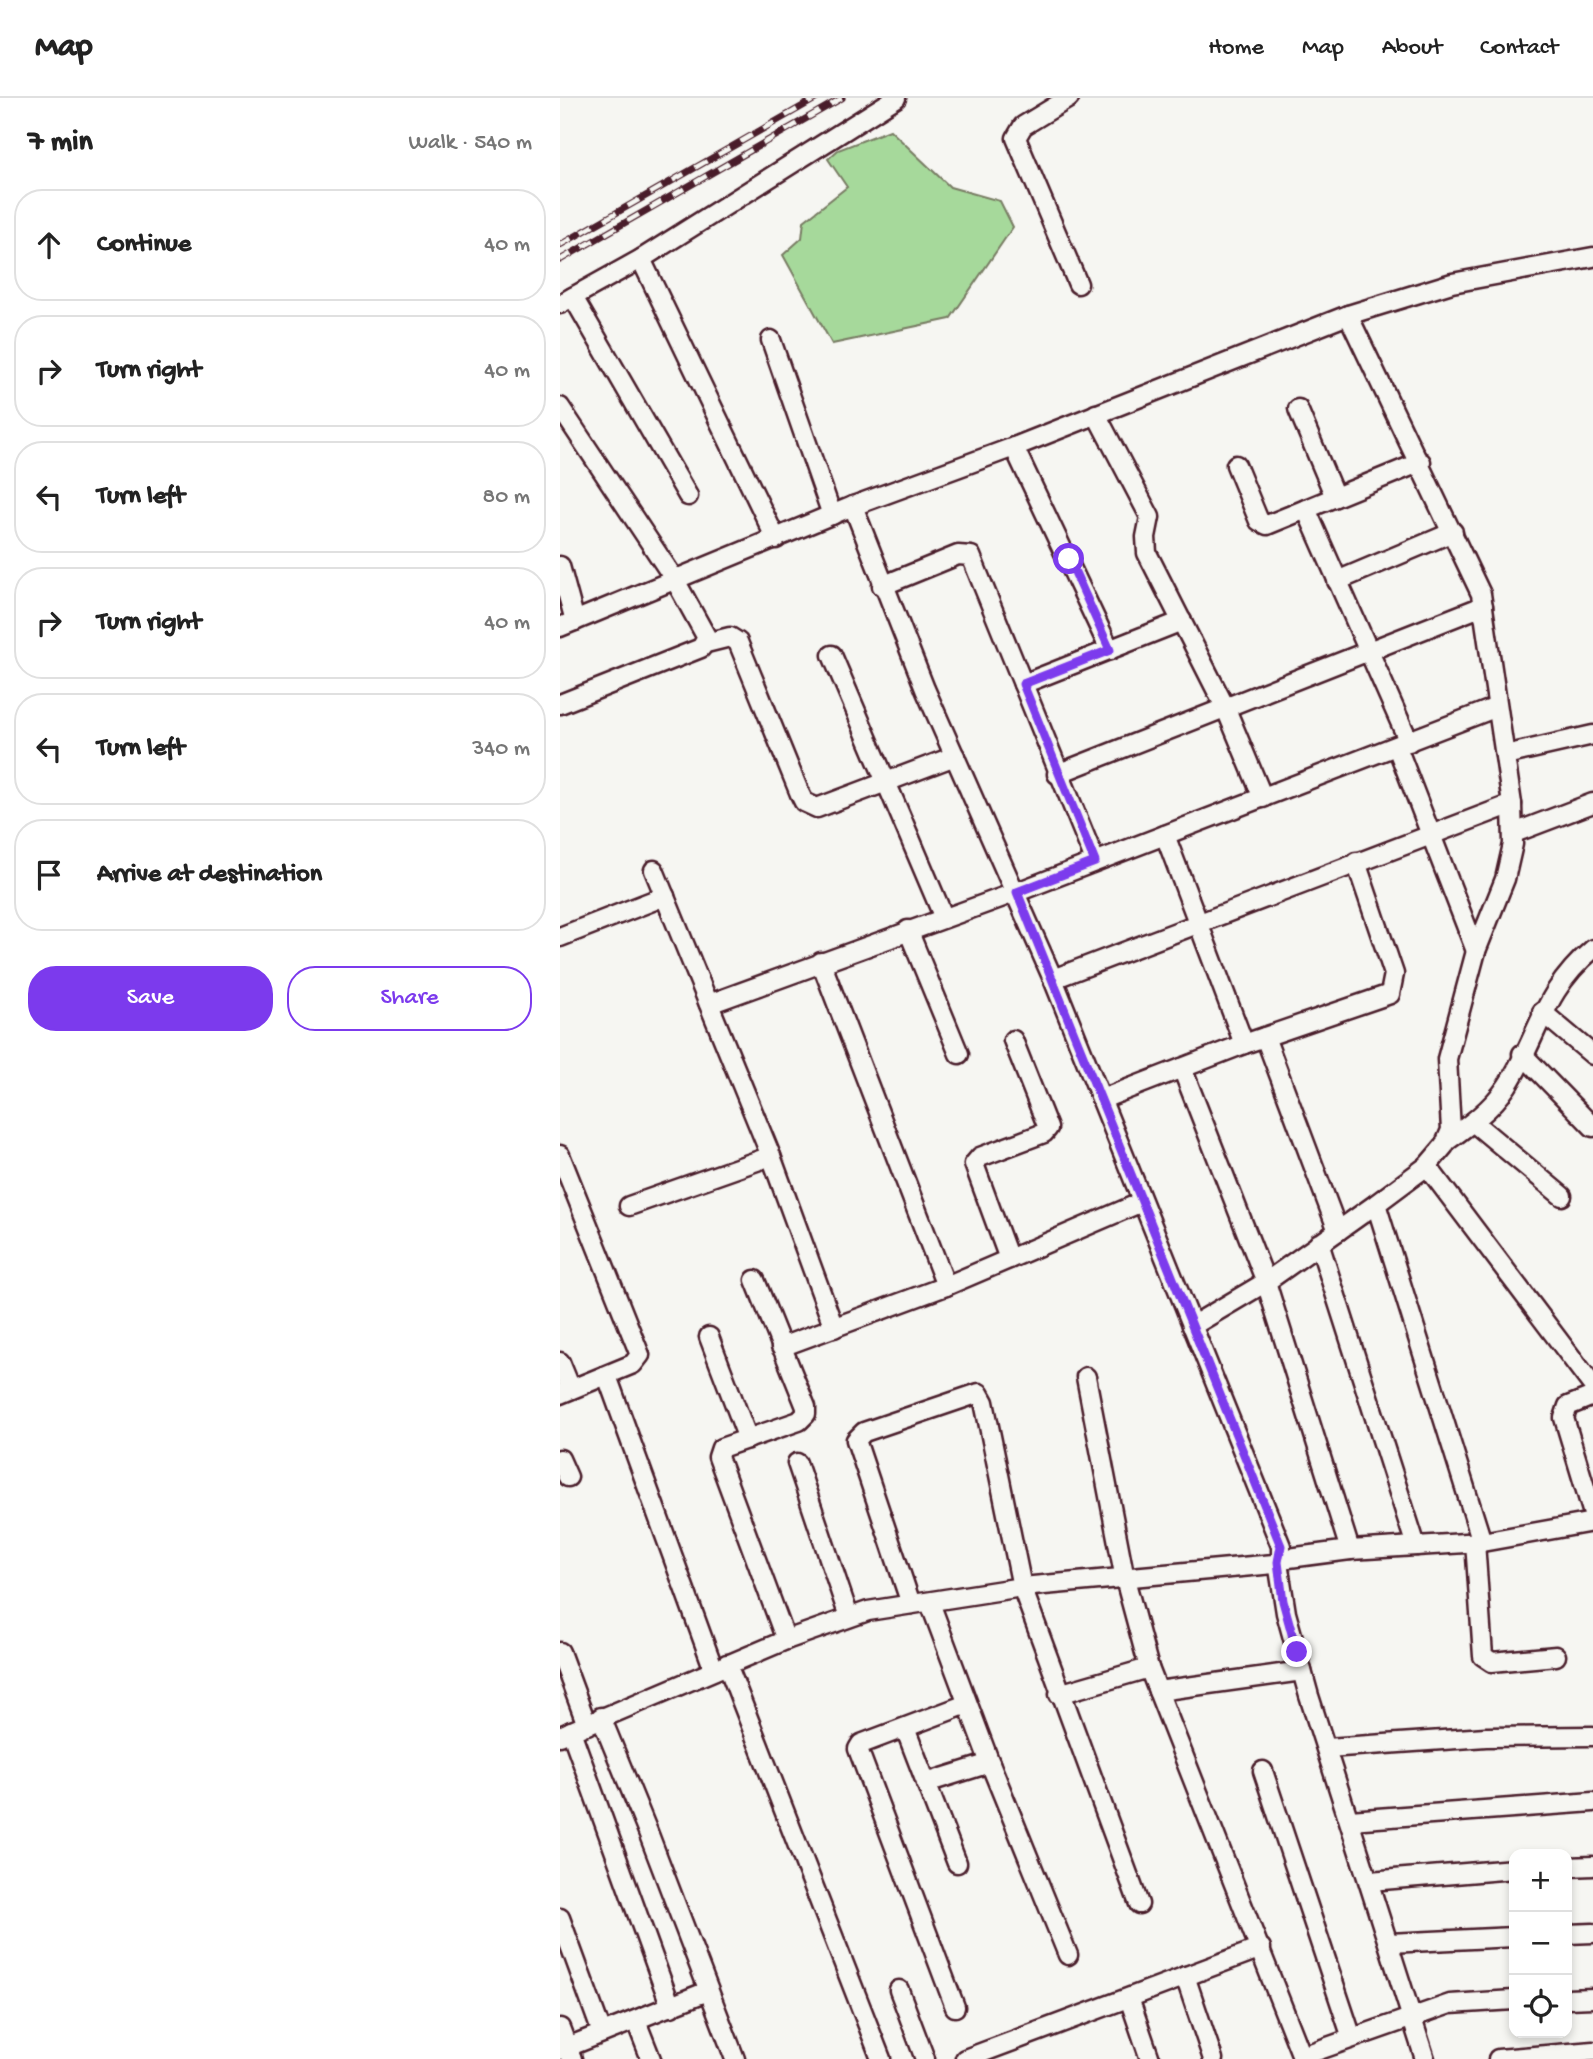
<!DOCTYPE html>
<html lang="en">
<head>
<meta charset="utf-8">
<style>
  body { margin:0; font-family:"Gochi Hand",sans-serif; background:#f2f2f2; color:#222 }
  .controls { position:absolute; right:21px; bottom:21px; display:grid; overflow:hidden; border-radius:14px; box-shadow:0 4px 10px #0003 }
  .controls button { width:63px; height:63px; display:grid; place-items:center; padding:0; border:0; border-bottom:2px solid #e0e0e0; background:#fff; color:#222; font:35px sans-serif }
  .stop { position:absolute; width:21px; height:21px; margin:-16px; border:5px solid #7c3aed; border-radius:50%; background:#fff }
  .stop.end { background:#7c3aed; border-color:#fff; box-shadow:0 2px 7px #0008 }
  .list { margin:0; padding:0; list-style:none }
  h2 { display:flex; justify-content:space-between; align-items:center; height:91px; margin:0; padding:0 28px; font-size:30px }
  h2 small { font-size:23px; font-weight:400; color:#767676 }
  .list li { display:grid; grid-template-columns:46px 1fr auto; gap:21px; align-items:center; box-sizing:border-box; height:112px; margin:0 14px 14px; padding:0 14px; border:2px solid #e0e0e0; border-radius:28px }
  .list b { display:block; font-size:26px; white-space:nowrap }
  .list em { font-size:23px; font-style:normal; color:#767676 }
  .actions { display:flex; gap:14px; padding:21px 28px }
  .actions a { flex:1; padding:16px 0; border:2px solid #7c3aed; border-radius:28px; text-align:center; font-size:24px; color:#7c3aed }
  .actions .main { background:#7c3aed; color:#fff }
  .icon { flex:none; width:38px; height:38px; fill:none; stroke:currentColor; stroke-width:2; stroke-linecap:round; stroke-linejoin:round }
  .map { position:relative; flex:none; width:1033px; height:1961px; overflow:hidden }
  header { display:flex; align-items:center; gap:42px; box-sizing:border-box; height:98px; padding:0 35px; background:#fff; border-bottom:2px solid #e0e0e0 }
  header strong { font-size:33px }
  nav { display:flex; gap:38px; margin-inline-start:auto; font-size:24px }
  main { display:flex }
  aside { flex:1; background:#fff }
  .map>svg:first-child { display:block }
</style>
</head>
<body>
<header>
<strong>Map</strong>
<nav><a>Home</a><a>Map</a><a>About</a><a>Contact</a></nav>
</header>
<main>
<aside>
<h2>7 min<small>Walk · 540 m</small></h2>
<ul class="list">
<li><svg class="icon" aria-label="ahead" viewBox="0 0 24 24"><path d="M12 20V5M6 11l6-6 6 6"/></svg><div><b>Continue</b></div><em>40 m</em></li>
<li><svg class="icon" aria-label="right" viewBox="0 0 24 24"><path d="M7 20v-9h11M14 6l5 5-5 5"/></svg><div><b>Turn right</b></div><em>40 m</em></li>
<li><svg class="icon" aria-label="left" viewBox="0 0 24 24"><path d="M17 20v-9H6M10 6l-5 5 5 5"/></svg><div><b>Turn left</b></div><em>80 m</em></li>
<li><svg class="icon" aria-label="right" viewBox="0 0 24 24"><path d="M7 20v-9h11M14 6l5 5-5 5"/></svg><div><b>Turn right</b></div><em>40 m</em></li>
<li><svg class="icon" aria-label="left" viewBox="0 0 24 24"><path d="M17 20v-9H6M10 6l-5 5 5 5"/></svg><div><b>Turn left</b></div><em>340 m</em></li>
<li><svg class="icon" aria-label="arrive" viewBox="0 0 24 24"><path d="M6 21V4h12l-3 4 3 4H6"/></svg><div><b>Arrive at destination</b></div></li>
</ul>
<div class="actions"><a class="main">Save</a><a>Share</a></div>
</aside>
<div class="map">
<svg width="1033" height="1961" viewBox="0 0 1033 1961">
  <rect width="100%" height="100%" fill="#f6f6f2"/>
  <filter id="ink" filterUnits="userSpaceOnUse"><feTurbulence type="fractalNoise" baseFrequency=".0143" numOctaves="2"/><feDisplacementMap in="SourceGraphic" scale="14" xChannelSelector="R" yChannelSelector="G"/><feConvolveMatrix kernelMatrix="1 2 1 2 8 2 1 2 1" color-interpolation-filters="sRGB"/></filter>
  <g filter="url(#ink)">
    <path fill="#a6d99b" stroke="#787c63" stroke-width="2" d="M 330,32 L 390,89 L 440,103 L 453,129 L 390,221 L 272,246 L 223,157 L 242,140 L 244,123 L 287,89 L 268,61 L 278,52 Z"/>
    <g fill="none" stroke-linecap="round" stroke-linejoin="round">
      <defs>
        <g id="street">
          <path d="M 509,0 L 463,28 L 456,40 L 518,186"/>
          <path d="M 81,161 L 216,441"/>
          <path d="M 13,199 L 128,398"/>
          <path d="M 0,206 L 81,161 L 336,0"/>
          <path d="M 211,242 L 272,417"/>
          <path d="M 0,309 L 115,482 L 147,540 L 141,550 L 0,606"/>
          <path d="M 738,311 L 775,399"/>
          <path d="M 536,316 L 590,419 L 586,439 L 587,455 L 666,611 L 703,700"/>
          <path d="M 454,349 L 550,552"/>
          <path d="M 676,367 L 699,423 L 707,427 L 861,364"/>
          <path d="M 746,411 L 849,644"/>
          <path d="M 0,468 L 15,523"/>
          <path d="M 777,483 L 893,434"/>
          <path d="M 322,488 L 398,457 L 411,458 L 535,763"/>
          <path d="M 0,529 L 293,408 L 454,349 L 788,217 L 892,185 L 1033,159"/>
          <path d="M 146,545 L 170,539 L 178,544 L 240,696 L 244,704 L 257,710 L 395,658"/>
          <path d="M 272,557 L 384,820"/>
          <path d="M 463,586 L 622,523"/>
          <path d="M 837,649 L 916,853"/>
          <path d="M 945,657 L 1033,637"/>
          <path d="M 497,676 L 923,508"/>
          <path d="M 954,735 L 1033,705"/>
          <path d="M 605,737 L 684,946"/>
          <path d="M 94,772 L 211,1058 L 274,1230"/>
          <path d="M 348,832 L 399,956"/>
          <path d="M 0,839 L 105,798"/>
          <path d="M 261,864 L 386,1188"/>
          <path d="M 493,881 L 952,706"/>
          <path d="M 149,906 L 457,794 L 937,609"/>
          <path d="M 982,914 L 1033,957"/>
          <path d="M 705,939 L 778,1133"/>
          <path d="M 962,956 L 1033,1029"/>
          <path d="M 622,970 L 706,1184 L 790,1452"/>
          <path d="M 542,1001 L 684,946 L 830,896 L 834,876 L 796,764"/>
          <path d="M 913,1024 L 1002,1098"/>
          <path d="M 887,1043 C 908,1028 932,1011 947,988 C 980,937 981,895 1033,851"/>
          <path d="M 0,1057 L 80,1257 L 73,1266 L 0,1296"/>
          <path d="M 867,1068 L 1033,1288"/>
          <path d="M 816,1106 L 922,1444"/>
          <path d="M 69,1108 L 211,1058"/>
          <path d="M 759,1145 L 856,1448"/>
          <path d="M 449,1161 L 414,1066 L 420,1059 L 484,1035 L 488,1030 L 453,942"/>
          <path d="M 195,1182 L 246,1309 L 246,1316 L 239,1323 L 161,1350 L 158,1359 L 226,1542"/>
          <path d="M 632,1228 L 706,1184 L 816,1106 L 867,1068 L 884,1048 L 891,1032 L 887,961 L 916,853 L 945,781 L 953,746 L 952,706 L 921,496 L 788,217"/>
          <path d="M 149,1239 L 188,1341"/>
          <path d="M 221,1249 L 386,1188 L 582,1104"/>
          <path d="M 0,1264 L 11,1291"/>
          <path d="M 47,1278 L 154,1572"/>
          <path d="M 526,1279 L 565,1481 L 589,1570 L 743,1961"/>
          <path d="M 1033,1298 L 1008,1308 L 1004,1320 L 1033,1416"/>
          <path d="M 0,1361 L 8,1379"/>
          <path d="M 237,1365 L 289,1519"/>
          <path d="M 915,1444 L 923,1558 L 932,1564 L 996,1558"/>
          <path d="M 721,1461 L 790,1452 L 922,1444 L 1033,1424"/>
          <path d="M 718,1464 L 726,1515 L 749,1598 L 865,1961"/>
          <path d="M 370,1505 L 430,1665 L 508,1857"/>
          <path d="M 351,1506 L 296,1342 L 304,1334 L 419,1295 L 424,1304 L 462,1489 L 579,1806"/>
          <path d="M 0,1554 L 27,1627"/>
          <path d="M 167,1566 L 321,1961"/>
          <path d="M 598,1593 L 742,1573"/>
          <path d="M 499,1596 L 589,1570"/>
          <path d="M 41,1619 L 88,1734 L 175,1961"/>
          <path d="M 345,1630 L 397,1765"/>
          <path d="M 11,1633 L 111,1909"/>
          <path d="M 0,1638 L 226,1542 L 308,1513 L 462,1489 L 714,1466 L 721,1461 L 721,1448 L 493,881 L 365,591 L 293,408"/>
          <path d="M 767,1650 L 926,1639 L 1033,1638"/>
          <path d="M 703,1673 L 792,1940"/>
          <path d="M 366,1685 L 430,1665"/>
          <path d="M 790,1722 L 1033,1704"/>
          <path d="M 1007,1769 L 1033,1768"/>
          <path d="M 810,1783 L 954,1771"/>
          <path d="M 0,1820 L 42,1935"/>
          <path d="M 1007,1836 L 1033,1835"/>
          <path d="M 829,1845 L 954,1839"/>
          <path d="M 625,1878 L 653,1961"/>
          <path d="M 339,1892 L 365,1961"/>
          <path d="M 569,1900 L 590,1961"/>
          <path d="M 1007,1901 L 1033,1900"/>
          <path d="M 395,1909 L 298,1651 L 301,1646 L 407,1606"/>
          <path d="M 76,1923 L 91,1961"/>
          <path d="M 0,1930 L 12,1961"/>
          <path d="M 0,1952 L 148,1893"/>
          <path d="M 742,1958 L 890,1906 L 954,1902"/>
          <path d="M 405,1961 L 701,1850"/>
          <path d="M 938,1961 L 1033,1953"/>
        </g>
      </defs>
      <use href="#street" stroke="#4a1f2b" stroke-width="23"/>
      <use href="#street" stroke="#f6f6f2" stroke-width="18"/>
      <defs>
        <g id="rail">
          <path d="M 0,147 L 257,0"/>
          <path d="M 0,162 L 282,0"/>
        </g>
      </defs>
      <use href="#rail" stroke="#4a1f2b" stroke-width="7"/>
      <use href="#rail" stroke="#f6f6f2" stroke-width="4.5" stroke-dasharray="13" stroke-linecap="butt"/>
    </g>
  </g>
  <g fill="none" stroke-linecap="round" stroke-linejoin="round" filter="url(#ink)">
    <path stroke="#7c3aed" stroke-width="9" d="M 509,461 L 550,552 L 463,586 L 535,764 L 457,794 L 721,1448 L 718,1464 L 723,1503 L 737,1554"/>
  </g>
</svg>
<div class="controls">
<button>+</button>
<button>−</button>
<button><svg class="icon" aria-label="locate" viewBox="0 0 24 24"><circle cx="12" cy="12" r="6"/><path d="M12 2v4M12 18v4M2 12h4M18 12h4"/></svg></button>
</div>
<div class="stop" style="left:509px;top:461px"></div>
<div class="stop end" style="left:737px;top:1554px"></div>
</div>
</main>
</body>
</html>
